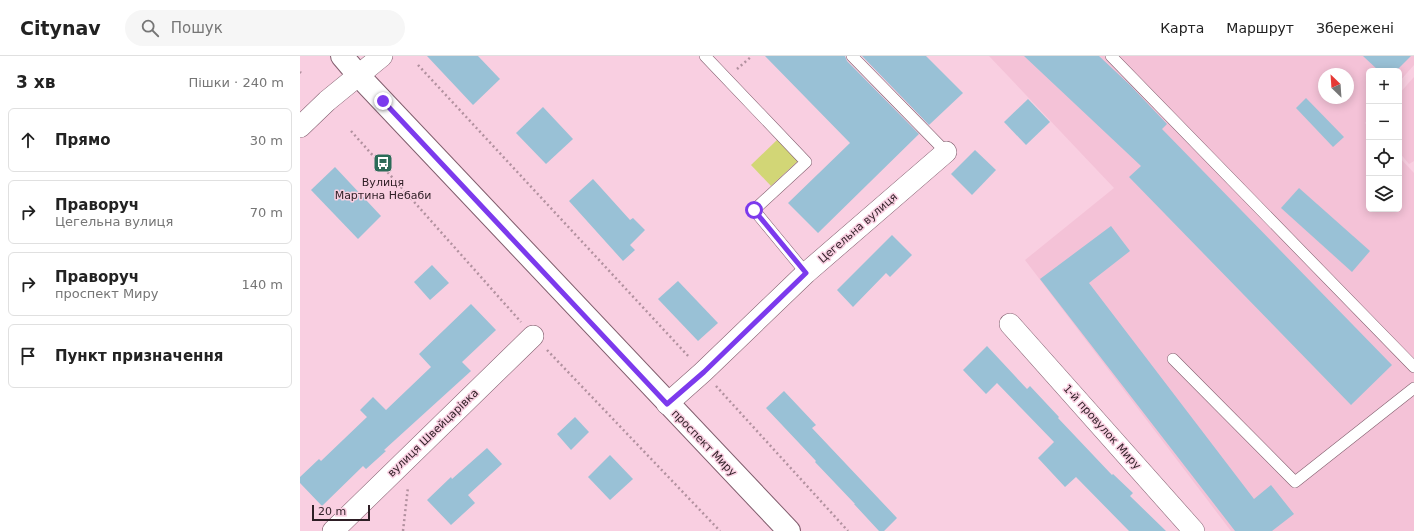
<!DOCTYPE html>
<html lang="uk">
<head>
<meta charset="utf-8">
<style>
  body { margin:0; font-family:"DejaVu Sans",sans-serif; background:#f6f6f6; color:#222 }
  .controls { position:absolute; right:12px; top:12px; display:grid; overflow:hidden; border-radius:6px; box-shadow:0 2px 10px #0003 }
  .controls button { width:36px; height:36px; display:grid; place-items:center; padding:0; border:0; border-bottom:1px solid #e0e0e0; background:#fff; color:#222; font:20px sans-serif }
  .compass { position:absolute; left:1018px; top:12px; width:36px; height:36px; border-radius:50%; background:#fff; box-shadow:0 2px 10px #0003; rotate:335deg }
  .scale { position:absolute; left:12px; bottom:10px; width:58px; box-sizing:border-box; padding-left:4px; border:2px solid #2e1e25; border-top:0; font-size:11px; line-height:14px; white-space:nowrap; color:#2e1e25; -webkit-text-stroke:3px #f9cfe1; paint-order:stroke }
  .stop { position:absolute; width:12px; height:12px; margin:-9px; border:3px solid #7c3aed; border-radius:50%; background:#fff }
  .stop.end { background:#7c3aed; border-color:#fff; box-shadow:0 1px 4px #0008 }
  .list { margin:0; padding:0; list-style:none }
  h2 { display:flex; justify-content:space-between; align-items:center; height:52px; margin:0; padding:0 16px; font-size:17px }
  h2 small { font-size:13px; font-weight:400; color:#767676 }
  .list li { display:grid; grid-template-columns:26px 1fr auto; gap:12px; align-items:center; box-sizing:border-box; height:64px; margin:0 8px 8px; padding:0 8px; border:1px solid #e0e0e0; border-radius:6px }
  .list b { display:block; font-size:15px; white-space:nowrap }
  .list p { margin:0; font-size:13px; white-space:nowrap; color:#767676 }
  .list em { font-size:13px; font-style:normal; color:#767676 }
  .icon { flex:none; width:22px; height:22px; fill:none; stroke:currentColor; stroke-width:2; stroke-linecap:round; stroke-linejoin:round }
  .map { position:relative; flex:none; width:1114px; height:475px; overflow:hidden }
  header { display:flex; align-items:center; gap:24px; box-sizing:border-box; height:56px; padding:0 20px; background:#fff; border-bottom:1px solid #e0e0e0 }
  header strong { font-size:19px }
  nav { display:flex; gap:22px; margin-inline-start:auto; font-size:14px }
  .search { width:280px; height:36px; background:#f6f6f6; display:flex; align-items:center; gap:10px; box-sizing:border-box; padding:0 14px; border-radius:22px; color:#767676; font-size:15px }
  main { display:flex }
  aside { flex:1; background:#fff }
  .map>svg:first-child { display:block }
</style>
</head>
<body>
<header>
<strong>Citynav</strong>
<div class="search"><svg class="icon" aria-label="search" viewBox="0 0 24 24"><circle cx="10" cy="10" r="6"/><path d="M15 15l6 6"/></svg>Пошук</div>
<nav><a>Карта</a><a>Маршрут</a><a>Збережені</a></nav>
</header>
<main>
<aside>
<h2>3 хв<small>Пішки · 240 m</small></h2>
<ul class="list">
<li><svg class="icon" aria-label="ahead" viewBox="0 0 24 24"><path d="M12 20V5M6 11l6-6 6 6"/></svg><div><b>Прямо</b></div><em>30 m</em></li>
<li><svg class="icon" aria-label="right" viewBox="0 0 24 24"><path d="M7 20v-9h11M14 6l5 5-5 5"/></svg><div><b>Праворуч</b><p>Цегельна вулиця</p></div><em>70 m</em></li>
<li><svg class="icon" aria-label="right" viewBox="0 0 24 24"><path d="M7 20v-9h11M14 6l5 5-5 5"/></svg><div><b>Праворуч</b><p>проспект Миру</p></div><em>140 m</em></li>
<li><svg class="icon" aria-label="arrive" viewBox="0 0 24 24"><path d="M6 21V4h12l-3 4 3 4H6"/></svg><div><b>Пункт призначення</b></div></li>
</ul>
</aside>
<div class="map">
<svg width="1114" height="475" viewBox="0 0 1114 475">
  <rect width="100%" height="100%" fill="#f9cfe1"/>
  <g fill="#f4c2d7" fill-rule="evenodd">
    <path d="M 689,0 L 1114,0 L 1114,9 L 1099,26 L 1099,15 L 1069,15 L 1069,62 L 1065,67 L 1069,71 L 1069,153 L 1099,153 L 1099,101 L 1114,117 L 1114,475 L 931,475 L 725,204 L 814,132 ZM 1024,18 L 1048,18 L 1048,42 L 1024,42 Z"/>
    <path d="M 1114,21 L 1114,105 L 1109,108 L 1099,96 L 1099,38 Z"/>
  </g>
  <path fill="#d2d676" d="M 478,83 L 498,105 L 471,130 L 451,109 Z"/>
  <g fill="#99c1d6">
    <path d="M 127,0 L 178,0 L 200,23 L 173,49 Z"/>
    <path d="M 465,0 L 545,0 L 547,5 L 619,78 L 518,177 L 488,147 L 550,87 Z"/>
    <path d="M 562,0 L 626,0 L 663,37 L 629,69 Z"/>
    <path d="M 724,0 L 799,0 L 830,29 L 867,68 L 862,73 L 1092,309 L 1051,349 L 829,121 L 841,110 Z"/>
    <path d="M 1063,0 L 1111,0 L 1096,15 L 1079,15 Z"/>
    <path d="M 1006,42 L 1044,81 L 1033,91 L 996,52 Z"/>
    <path d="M 728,43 L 750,66 L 726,89 L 704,66 Z"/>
    <path d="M 243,51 L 273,83 L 246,108 L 216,77 Z"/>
    <path d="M 675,94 L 696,114 L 672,139 L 651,118 Z"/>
    <path d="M 35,111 L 81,160 L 58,183 L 11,134 Z"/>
    <path d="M 293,123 L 330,164 L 333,162 L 345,174 L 330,189 L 335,194 L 323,205 L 269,145 Z"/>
    <path d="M 999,132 L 1070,195 L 1052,216 L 981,152 Z"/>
    <path d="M 811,170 L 830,195 L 789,227 L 954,443 L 971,429 L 994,458 L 972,475 L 935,475 L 740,223 Z"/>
    <path d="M 592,179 L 612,199 L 590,221 L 586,217 L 553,251 L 537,234 Z"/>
    <path d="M 132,209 L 149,227 L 130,244 L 114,226 Z"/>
    <path d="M 378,225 L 418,267 L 398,285 L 358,243 Z"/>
    <path d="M 171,248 L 196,274 L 162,306 L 171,315 L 84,394 L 86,395 L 66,413 L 63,410 L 22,450 L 0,427 L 0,421 L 19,403 L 21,405 L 67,361 L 60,354 L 73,341 L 86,354 L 131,311 L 119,298 Z"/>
    <path d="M 687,290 L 727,333 L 730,330 L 759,361 L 758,362 L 812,419 L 813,418 L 833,437 L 830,440 L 866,475 L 829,475 L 776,421 L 765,431 L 738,402 L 754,386 L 697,327 L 686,338 L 663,314 Z"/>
    <path d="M 484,335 L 516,369 L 512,372 L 597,462 L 584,475 L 579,475 L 554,448 L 555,448 L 515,406 L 516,405 L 466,352 Z"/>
    <path d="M 275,361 L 289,376 L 271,394 L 257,378 Z"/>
    <path d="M 187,392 L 202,408 L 168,439 L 175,447 L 151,469 L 127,444 L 151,421 L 152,423 Z"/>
    <path d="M 310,399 L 333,423 L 310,444 L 288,421 Z"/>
  </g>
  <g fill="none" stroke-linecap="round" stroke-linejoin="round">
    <defs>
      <g id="service">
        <path d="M 405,0 L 506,106 L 454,154 L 506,217"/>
        <path d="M 552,0 L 646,96"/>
        <path d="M 811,0 L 1114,311"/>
        <path d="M 873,303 L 995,426 L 1114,332"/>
      </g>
      <g id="minor">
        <path d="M 0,71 L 27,45 L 82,0"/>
        <path d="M 710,268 L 894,475"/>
        <path d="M 367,348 L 403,316 L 506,217 L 646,96"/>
        <path d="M 33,475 L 233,280"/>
      </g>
      <path id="primary" d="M 42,0 L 59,20 L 489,475"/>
    </defs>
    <use href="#service" stroke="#825e6e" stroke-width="12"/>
    <use href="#minor" stroke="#825e6e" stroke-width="22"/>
    <use href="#primary" stroke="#825e6e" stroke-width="24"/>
    <g stroke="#b2919f" stroke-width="2.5" stroke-dasharray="2 3" stroke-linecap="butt">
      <path d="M 118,9 L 390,302"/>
      <path d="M 437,13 L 452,0"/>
      <path d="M 0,16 L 1,17"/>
      <path d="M 51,75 L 221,266"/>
      <path d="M 247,294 L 420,475"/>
      <path d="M 416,330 L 548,475"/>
      <path d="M 103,475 L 108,431"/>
    </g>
    <use href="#service" stroke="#fff" stroke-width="11"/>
    <use href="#minor" stroke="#fff" stroke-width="21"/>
    <use href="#primary" stroke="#fff" stroke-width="22"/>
  </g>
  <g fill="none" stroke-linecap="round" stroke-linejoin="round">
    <path stroke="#7c3aed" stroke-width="5" d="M 83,45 L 367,348 L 404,316 L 506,217 L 454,154"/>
  </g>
  <defs>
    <symbol id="bus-square" viewBox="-11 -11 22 22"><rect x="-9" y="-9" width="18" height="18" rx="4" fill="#2c6b58" stroke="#f9cfe1"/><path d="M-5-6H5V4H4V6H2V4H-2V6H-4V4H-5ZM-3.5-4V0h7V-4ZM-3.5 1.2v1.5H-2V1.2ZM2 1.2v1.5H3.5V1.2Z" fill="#fff"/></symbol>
  </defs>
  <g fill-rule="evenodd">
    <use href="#bus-square" x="72" y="96" width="22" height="22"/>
  </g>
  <g text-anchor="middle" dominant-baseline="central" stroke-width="3" stroke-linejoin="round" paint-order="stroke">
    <g font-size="11" fill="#2e1e25" stroke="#f9cfe1">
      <text x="83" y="126">Вулиця<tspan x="83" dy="13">Мартина Небаби</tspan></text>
    </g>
    <g font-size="11" fill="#2e1e25" stroke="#f9cfe1">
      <text transform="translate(558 172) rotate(-41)">Цегельна вулиця</text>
      <text transform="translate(802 371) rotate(48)">1-й провулок Миру</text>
      <text transform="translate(133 377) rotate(-44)">вулиця Швейцарівка</text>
      <text transform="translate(404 387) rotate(46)">проспект Миру</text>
    </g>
  </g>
</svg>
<div class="controls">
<button>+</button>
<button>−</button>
<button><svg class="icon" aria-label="locate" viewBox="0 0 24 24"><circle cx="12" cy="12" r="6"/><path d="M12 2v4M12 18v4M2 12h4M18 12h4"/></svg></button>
<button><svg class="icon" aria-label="layers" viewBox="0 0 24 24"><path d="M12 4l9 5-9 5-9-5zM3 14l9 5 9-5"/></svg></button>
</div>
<svg class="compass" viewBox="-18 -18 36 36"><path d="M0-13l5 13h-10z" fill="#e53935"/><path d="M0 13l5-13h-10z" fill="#767676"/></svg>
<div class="scale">20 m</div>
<div class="stop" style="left:454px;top:154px"></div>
<div class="stop end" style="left:83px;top:45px"></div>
</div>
</main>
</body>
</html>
